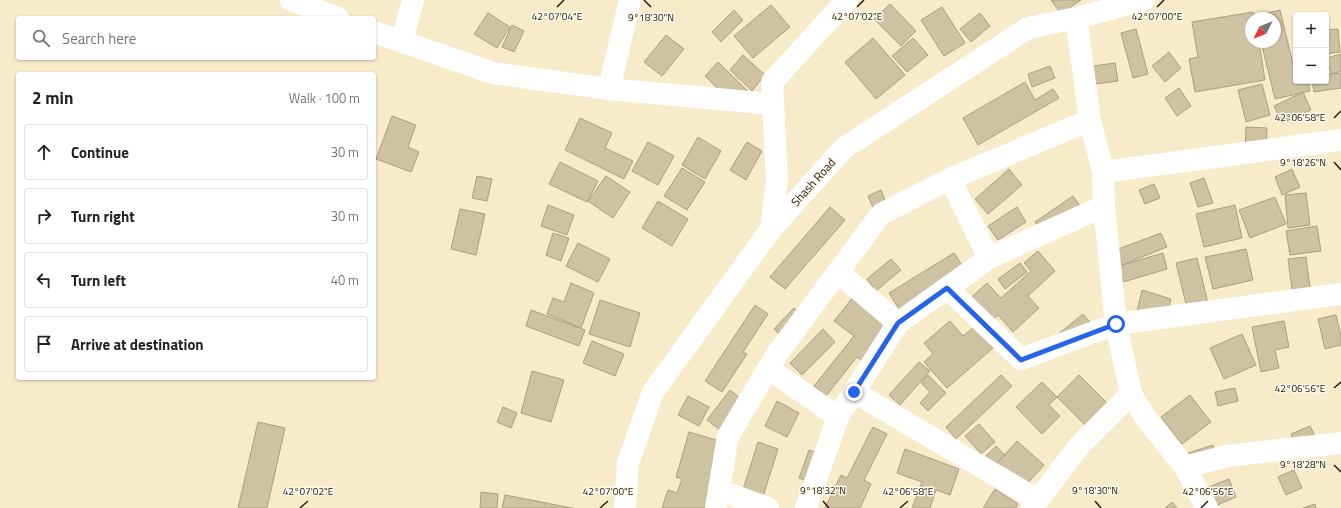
<!DOCTYPE html>
<html lang="en">
<head>
<meta charset="utf-8">
<style>
  body { margin:0; font-family:"Titillium Web",sans-serif; background:#f2f2f2; color:#222 }
  .controls { position:absolute; right:12px; top:12px; display:grid; overflow:hidden; border-radius:4px; box-shadow:0 1px 3px #0004 }
  .controls button { width:36px; height:36px; display:grid; place-items:center; padding:0; border:0; border-bottom:1px solid #e0e0e0; background:#fff; color:#222; font:20px sans-serif }
  .compass { position:absolute; left:1245px; top:12px; width:36px; height:36px; border-radius:50%; background:#fff; box-shadow:0 1px 3px #0004; rotate:228deg }
  .stop { position:absolute; width:12px; height:12px; margin:-9px; border:3px solid #2563eb; border-radius:50%; background:#fff }
  .stop.end { background:#2563eb; border-color:#fff; box-shadow:0 1px 4px #0008 }
  .list { margin:0; padding:0; list-style:none }
  h2 { display:flex; justify-content:space-between; align-items:center; height:52px; margin:0; padding:0 16px; font-size:17px }
  h2 small { font-size:13px; font-weight:400; color:#767676 }
  .list li { display:grid; grid-template-columns:26px 1fr auto; gap:12px; align-items:center; box-sizing:border-box; height:56px; margin:0 8px 8px; padding:0 8px; border:1px solid #e0e0e0; border-radius:4px }
  .list b { display:block; font-size:15px; white-space:nowrap }
  .list em { font-size:13px; font-style:normal; color:#767676 }
  .icon { flex:none; width:22px; height:22px; fill:none; stroke:currentColor; stroke-width:2; stroke-linecap:round; stroke-linejoin:round }
  .map { position:relative; flex:none; width:1341px; height:508px; overflow:hidden }
  .search { position:absolute; background:#fff; box-shadow:0 1px 3px #0004; left:16px; top:16px; width:360px; height:44px; display:flex; align-items:center; gap:10px; box-sizing:border-box; padding:0 14px; border-radius:4px; color:#767676; font-size:15px }
  .panel { position:absolute; background:#fff; box-shadow:0 1px 3px #0004; left:16px; top:72px; width:360px; height:308px; border-radius:4px }
  .map>svg:first-child { display:block }
</style>
</head>
<body>
<div class="map">
<svg width="1341" height="508" viewBox="0 0 1341 508">
  <rect width="100%" height="100%" fill="#f7ebca"/>
  <g fill="#cec2a3" stroke="#aa9f81">
    <path d="M 1051,0 L 1081,0 L 1061,14 Z"/>
    <path d="M 890,4 L 916,31 L 901,46 L 874,19 Z"/>
    <path d="M 771,5 L 790,27 L 753,58 L 734,36 Z"/>
    <path d="M 942,7 L 965,43 L 944,56 L 921,20 Z"/>
    <path d="M 734,10 L 743,20 L 721,42 L 712,32 Z"/>
    <path d="M 1280,10 L 1293,64 L 1296,63 L 1296,81 L 1308,81 L 1310,91 L 1275,99 L 1261,42 L 1275,42 L 1275,18 L 1256,18 L 1255,16 Z"/>
    <path d="M 1253,12 L 1255,18 L 1251,18 L 1251,42 L 1259,42 L 1265,80 L 1195,92 L 1189,59 L 1198,57 L 1192,22 Z"/>
    <path d="M 488,13 L 510,27 L 497,48 L 474,34 Z"/>
    <path d="M 980,13 L 990,26 L 971,42 L 960,29 Z"/>
    <path d="M 512,25 L 524,31 L 514,52 L 502,47 Z"/>
    <path d="M 1136,29 L 1148,74 L 1133,78 L 1121,33 Z"/>
    <path d="M 1338,29 L 1340,52 L 1326,54 L 1326,30 Z"/>
    <path d="M 1296,33 L 1296,51 L 1294,34 Z"/>
    <path d="M 666,35 L 684,49 L 662,76 L 644,62 Z"/>
    <path d="M 873,38 L 905,75 L 876,99 L 845,62 Z"/>
    <path d="M 913,38 L 928,55 L 907,72 L 892,56 Z"/>
    <path d="M 1169,52 L 1181,68 L 1165,82 L 1152,66 Z"/>
    <path d="M 1341,54 L 1341,71 L 1331,74 L 1327,58 Z"/>
    <path d="M 743,55 L 765,75 L 752,91 L 730,70 Z"/>
    <path d="M 718,62 L 755,98 L 741,112 L 705,76 Z"/>
    <path d="M 1115,63 L 1118,81 L 1095,84 L 1093,66 Z"/>
    <path d="M 1050,66 L 1055,78 L 1032,87 L 1028,74 Z"/>
    <path d="M 1341,73 L 1341,88 L 1314,92 L 1312,81 L 1326,81 L 1326,75 Z"/>
    <path d="M 1025,82 L 1035,100 L 1053,89 L 1059,98 L 978,145 L 963,118 Z"/>
    <path d="M 1262,84 L 1270,115 L 1246,122 L 1238,90 Z"/>
    <path d="M 1179,88 L 1191,106 L 1177,116 L 1165,98 Z"/>
    <path d="M 1303,92 L 1311,110 L 1282,123 L 1274,106 Z"/>
    <path d="M 392,116 L 416,125 L 408,147 L 419,152 L 411,172 L 376,159 Z"/>
    <path d="M 580,118 L 612,133 L 605,148 L 633,161 L 624,179 L 565,150 Z"/>
    <path d="M 1246,127 L 1267,128 L 1266,152 L 1245,151 Z"/>
    <path d="M 698,137 L 721,151 L 705,179 L 682,165 Z"/>
    <path d="M 648,142 L 674,156 L 658,185 L 632,171 Z"/>
    <path d="M 747,142 L 762,151 L 746,180 L 730,170 Z"/>
    <path d="M 560,162 L 598,181 L 587,202 L 549,184 Z"/>
    <path d="M 682,168 L 705,182 L 687,210 L 664,196 Z"/>
    <path d="M 1009,169 L 1022,185 L 988,214 L 975,199 Z"/>
    <path d="M 1292,169 L 1300,187 L 1282,195 L 1275,177 Z"/>
    <path d="M 477,176 L 492,179 L 487,201 L 472,198 Z"/>
    <path d="M 606,176 L 630,192 L 613,218 L 588,201 Z"/>
    <path d="M 1204,178 L 1213,203 L 1198,207 L 1190,183 Z"/>
    <path d="M 1154,184 L 1160,198 L 1145,204 L 1139,190 Z"/>
    <path d="M 881,190 L 891,213 L 878,219 L 868,196 Z"/>
    <path d="M 1306,193 L 1310,225 L 1288,228 L 1285,195 Z"/>
    <path d="M 1073,196 L 1085,213 L 1047,239 L 1035,222 Z"/>
    <path d="M 1275,197 L 1286,224 L 1250,238 L 1239,210 Z"/>
    <path d="M 658,201 L 688,219 L 672,246 L 642,228 Z"/>
    <path d="M 548,205 L 574,215 L 567,235 L 541,226 Z"/>
    <path d="M 1235,205 L 1242,238 L 1204,247 L 1196,214 Z"/>
    <path d="M 830,207 L 845,220 L 785,289 L 770,277 Z"/>
    <path d="M 1017,207 L 1026,222 L 998,240 L 988,226 Z"/>
    <path d="M 460,209 L 485,214 L 476,255 L 451,249 Z"/>
    <path d="M 1317,226 L 1321,251 L 1290,255 L 1286,231 Z"/>
    <path d="M 553,233 L 569,238 L 561,261 L 546,255 Z"/>
    <path d="M 1161,233 L 1167,247 L 1122,265 L 1116,250 Z"/>
    <path d="M 578,243 L 610,259 L 598,282 L 566,266 Z"/>
    <path d="M 1246,249 L 1253,280 L 1213,289 L 1205,257 Z"/>
    <path d="M 1038,251 L 1055,271 L 1028,296 L 1039,308 L 1013,332 L 998,315 L 987,326 L 966,302 L 987,283 L 1001,298 L 1031,271 L 1024,263 Z"/>
    <path d="M 954,253 L 964,268 L 899,309 L 889,293 Z"/>
    <path d="M 1163,253 L 1167,269 L 1123,282 L 1119,266 Z"/>
    <path d="M 1306,257 L 1311,295 L 1293,297 L 1288,259 Z"/>
    <path d="M 1197,258 L 1208,303 L 1187,308 L 1176,263 Z"/>
    <path d="M 891,259 L 901,270 L 876,291 L 867,279 Z"/>
    <path d="M 1020,263 L 1027,272 L 1005,289 L 998,279 Z"/>
    <path d="M 571,283 L 594,293 L 581,328 L 547,314 L 553,298 L 564,302 Z"/>
    <path d="M 1142,290 L 1171,299 L 1166,319 L 1137,311 Z"/>
    <path d="M 854,296 L 891,326 L 862,361 L 857,357 L 826,396 L 814,386 L 854,336 L 834,321 Z"/>
    <path d="M 600,300 L 640,313 L 630,347 L 589,334 Z"/>
    <path d="M 755,305 L 768,314 L 743,352 L 747,354 L 722,392 L 705,381 Z"/>
    <path d="M 794,308 L 811,324 L 791,345 L 774,329 Z"/>
    <path d="M 531,310 L 585,330 L 579,346 L 526,326 Z"/>
    <path d="M 1083,314 L 1095,329 L 1056,336 Z"/>
    <path d="M 1336,315 L 1341,336 L 1341,345 L 1325,349 L 1318,319 Z"/>
    <path d="M 950,321 L 963,336 L 974,327 L 993,348 L 947,388 L 924,362 L 933,354 L 924,343 Z"/>
    <path d="M 1284,321 L 1289,347 L 1275,350 L 1279,368 L 1261,372 L 1252,327 Z"/>
    <path d="M 823,329 L 835,342 L 802,375 L 790,363 Z"/>
    <path d="M 1242,334 L 1256,365 L 1224,379 L 1210,348 Z"/>
    <path d="M 592,341 L 624,354 L 615,376 L 583,363 Z"/>
    <path d="M 919,362 L 930,371 L 900,405 L 889,395 Z"/>
    <path d="M 532,371 L 564,380 L 551,422 L 521,413 Z"/>
    <path d="M 928,375 L 946,393 L 928,411 L 920,403 L 930,392 L 921,383 Z"/>
    <path d="M 1001,375 L 1012,386 L 956,439 L 946,427 Z"/>
    <path d="M 1079,375 L 1110,406 L 1088,428 L 1057,397 Z"/>
    <path d="M 1042,382 L 1057,397 L 1049,405 L 1060,416 L 1042,434 L 1016,407 Z"/>
    <path d="M 1235,388 L 1238,401 L 1218,406 L 1215,392 Z"/>
    <path d="M 730,390 L 751,407 L 728,436 L 707,420 Z"/>
    <path d="M 1190,395 L 1211,422 L 1182,444 L 1161,417 Z"/>
    <path d="M 688,396 L 709,407 L 699,426 L 678,415 Z"/>
    <path d="M 777,401 L 799,413 L 787,437 L 765,426 Z"/>
    <path d="M 503,407 L 517,413 L 511,428 L 497,422 Z"/>
    <path d="M 258,422 L 285,428 L 267,508 L 238,508 Z"/>
    <path d="M 979,424 L 995,442 L 981,454 L 965,436 Z"/>
    <path d="M 1310,426 L 1317,440 L 1297,448 L 1291,434 Z"/>
    <path d="M 873,427 L 887,434 L 864,480 L 871,484 L 860,508 L 825,508 L 841,475 L 847,478 Z"/>
    <path d="M 689,432 L 737,446 L 720,508 L 662,508 L 668,490 L 677,493 L 682,479 L 676,477 Z"/>
    <path d="M 1017,441 L 1044,465 L 1020,492 L 993,468 Z"/>
    <path d="M 758,442 L 778,449 L 761,503 L 741,496 Z"/>
    <path d="M 1213,445 L 1217,459 L 1192,466 L 1188,453 Z"/>
    <path d="M 996,446 L 1005,455 L 990,469 L 981,461 Z"/>
    <path d="M 905,449 L 959,469 L 950,495 L 936,490 L 930,508 L 912,508 L 922,482 L 897,473 Z"/>
    <path d="M 809,450 L 828,457 L 818,485 L 799,478 Z"/>
    <path d="M 1294,470 L 1302,488 L 1286,495 L 1278,477 Z"/>
    <path d="M 1229,479 L 1236,497 L 1213,507 L 1206,488 Z"/>
    <path d="M 995,489 L 1018,504 L 1016,508 L 983,508 Z"/>
    <path d="M 481,492 L 498,494 L 497,508 L 480,508 Z"/>
    <path d="M 505,495 L 572,508 L 502,508 Z"/>
    <path d="M 1172,502 L 1177,508 L 1165,508 Z"/>
    <path d="M 1315,504 L 1316,508 L 1303,508 Z"/>
  </g>
  <g fill="none" stroke-linecap="round" stroke-linejoin="round">
    <g stroke="#fff" stroke-width="22">
      <path d="M 291,0 L 338,18"/>
      <path d="M 1076,18 L 1090,120 L 1103,172 L 1104,206 L 1116,324 L 1131,394 L 1148,421 L 1185,467 L 1207,508"/>
      <path d="M 374,32 L 493,73 L 609,89 L 773,104"/>
      <path d="M 402,42 L 413,0"/>
      <path d="M 609,89 L 630,0"/>
      <path d="M 1103,172 L 1341,140"/>
      <path d="M 950,179 L 989,258"/>
      <path d="M 771,229 L 777,180 L 772,82 L 847,0"/>
      <path d="M 838,272 L 898,323"/>
      <path d="M 947,288 L 1021,359 L 1116,324 L 1341,294"/>
      <path d="M 769,369 L 838,417"/>
      <path d="M 854,392 L 1038,500"/>
      <path d="M 1185,467 L 1227,456 L 1341,443"/>
      <path d="M 719,490 L 768,508"/>
      <path d="M 625,508 L 628,463 L 653,392 L 771,229 L 844,148 L 1028,28 L 1076,18 L 1144,0"/>
      <path d="M 716,508 L 728,436 L 777,354 L 881,214 L 950,179 L 1090,120"/>
      <path d="M 806,508 L 838,417 L 898,323 L 989,258 L 1104,206"/>
      <path d="M 1032,508 L 1079,446 L 1131,394"/>
    </g>
  </g>
  <g fill="none" stroke-linecap="round" stroke-linejoin="round">
    <path stroke="#2563eb" stroke-width="5" d="M 854,392 L 898,323 L 947,288 L 1021,360 L 1116,324"/>
  </g>
  <path fill="none" stroke="#252014" stroke-width="1.5" d="M 644,0 L 651,7M 557,7 L 564,0M 857,7 L 864,0M 1157,7 L 1164,0M 1334,118 L 1341,111M 1334,162 L 1341,170M 1334,388 L 1341,382M 1334,465 L 1341,472M 823,501 L 829,508M 1095,501 L 1101,508M 300,508 L 308,501M 600,508 L 608,501M 900,508 L 908,501M 1201,508 L 1208,501"/>
  <g text-anchor="middle" dominant-baseline="central" stroke-width="3" stroke-linejoin="round" paint-order="stroke">
    <g font-size="12" fill="#252014" stroke="#fdf8eb">
      <text transform="translate(813 182) rotate(-48)">Shash Road</text>
    </g>
  </g>
  <g font-size="10" text-anchor="middle" fill="#252014" stroke="#fdf8eb" stroke-width="3" stroke-linejoin="round" paint-order="stroke">
    <text x="557" y="20">42°07'04"E</text>
    <text x="1157" y="20">42°07'00"E</text>
    <text x="857" y="20">42°07'02"E</text>
    <text x="651" y="21">9°18'30"N</text>
    <text x="1300" y="121">42°06'58"E</text>
    <text x="1303" y="166">9°18'26"N</text>
    <text x="1300" y="392">42°06'56"E</text>
    <text x="1303" y="468">9°18'28"N</text>
    <text x="823" y="494">9°18'32"N</text>
    <text x="1095" y="494">9°18'30"N</text>
    <text x="308" y="495">42°07'02"E</text>
    <text x="608" y="495">42°07'00"E</text>
    <text x="908" y="495">42°06'58"E</text>
    <text x="1208" y="495">42°06'56"E</text>
  </g>
</svg>
<div class="controls">
<button>+</button>
<button>−</button>
</div>
<svg class="compass" viewBox="-18 -18 36 36"><path d="M0-13l5 13h-10z" fill="#e53935"/><path d="M0 13l5-13h-10z" fill="#767676"/></svg>
<div class="stop" style="left:1116px;top:324px"></div>
<div class="stop end" style="left:854px;top:392px"></div>
<div class="search"><svg class="icon" aria-label="search" viewBox="0 0 24 24"><circle cx="10" cy="10" r="6"/><path d="M15 15l6 6"/></svg>Search here</div>
<section class="panel">
<h2>2 min<small>Walk · 100 m</small></h2>
<ul class="list">
<li><svg class="icon" aria-label="ahead" viewBox="0 0 24 24"><path d="M12 20V5M6 11l6-6 6 6"/></svg><div><b>Continue</b></div><em>30 m</em></li>
<li><svg class="icon" aria-label="right" viewBox="0 0 24 24"><path d="M7 20v-9h11M14 6l5 5-5 5"/></svg><div><b>Turn right</b></div><em>30 m</em></li>
<li><svg class="icon" aria-label="left" viewBox="0 0 24 24"><path d="M17 20v-9H6M10 6l-5 5 5 5"/></svg><div><b>Turn left</b></div><em>40 m</em></li>
<li><svg class="icon" aria-label="arrive" viewBox="0 0 24 24"><path d="M6 21V4h12l-3 4 3 4H6"/></svg><div><b>Arrive at destination</b></div></li>
</ul>
</section>
</div>
</body>
</html>
